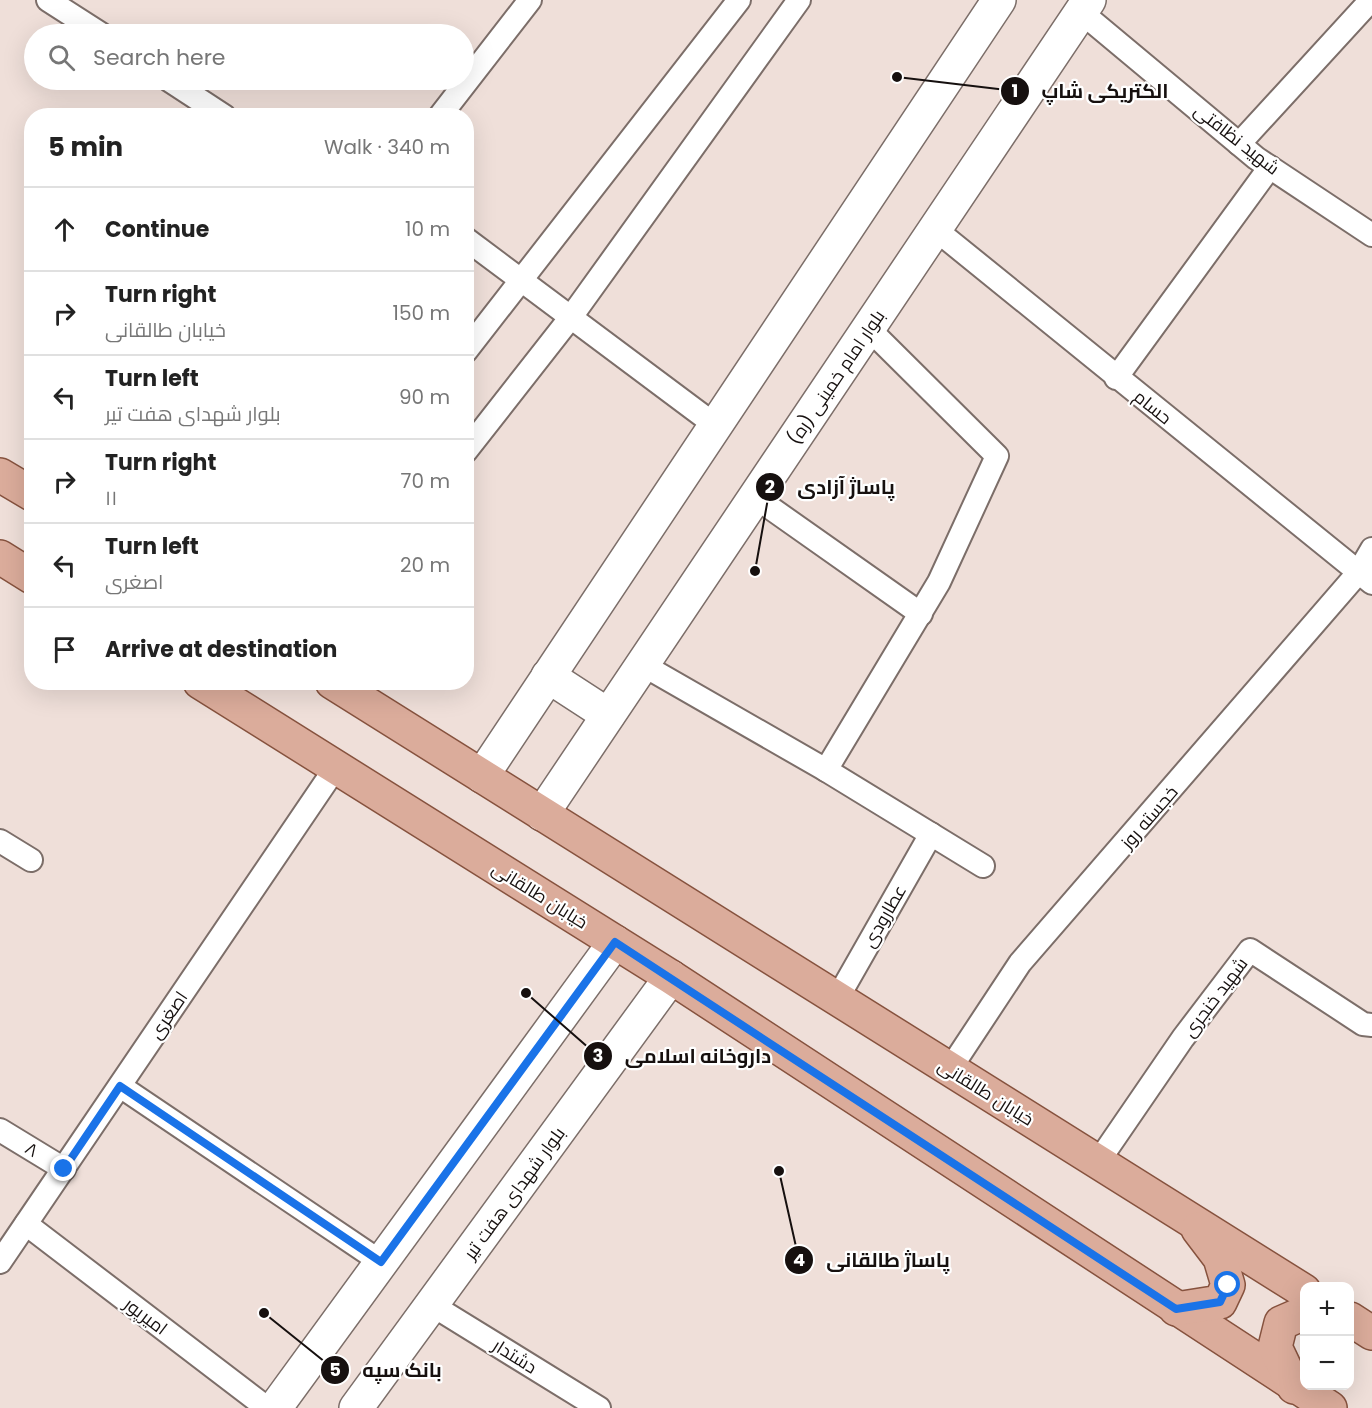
<!DOCTYPE html>
<html lang="en">
<head>
<meta charset="utf-8">
<style>
  body { margin:0; font-family:Poppins,Cairo,sans-serif; background:#f2f2f2; color:#222 }
  .controls { position:absolute; right:18px; bottom:18px; display:grid; overflow:hidden; border-radius:12px; box-shadow:0 6px 24px #0002 }
  .controls button { width:54px; height:54px; display:grid; place-items:center; padding:0; border:0; border-bottom:2px solid #e0e0e0; background:#fff; color:#222; font:30px sans-serif }
  .stop { position:absolute; width:18px; height:18px; margin:-14px; border:4px solid #1a73e8; border-radius:50%; background:#fff }
  .stop.end { background:#1a73e8; border-color:#fff; box-shadow:0 2px 6px #0008 }
  .list { margin:0; padding:0; list-style:none }
  h2 { display:flex; justify-content:space-between; align-items:center; height:78px; margin:0; padding:0 24px; font-size:26px }
  h2 small { font-size:20px; font-weight:400; color:#767676 }
  .list li { display:grid; grid-template-columns:39px 1fr auto; gap:18px; align-items:center; box-sizing:border-box; height:84px; padding:0 24px; border-top:2px solid #e0e0e0 }
  .list b { display:block; font-size:22px; white-space:nowrap }
  .list p { margin:0; font-size:20px; white-space:nowrap; color:#767676 }
  .list em { font-size:20px; font-style:normal; color:#767676 }
  .icon { flex:none; width:33px; height:33px; fill:none; stroke:currentColor; stroke-width:2; stroke-linecap:round; stroke-linejoin:round }
  .map { position:relative; flex:none; width:1372px; height:1408px; overflow:hidden }
  .search { position:absolute; background:#fff; box-shadow:0 6px 24px #0002; left:24px; top:24px; width:450px; height:66px; display:flex; align-items:center; gap:15px; box-sizing:border-box; padding:0 21px; border-radius:33px; color:#767676; font-size:22px }
  .panel { position:absolute; background:#fff; box-shadow:0 6px 24px #0002; left:24px; top:108px; width:450px; height:582px; border-radius:24px }
  .map>svg:first-child { display:block }
</style>
</head>
<body>
<div class="map">
<svg width="1372" height="1408" viewBox="0 0 1372 1408">
  <rect width="100%" height="100%" fill="#efdfd9"/>
  <g fill="none" stroke-linecap="round" stroke-linejoin="round">
    <defs>
      <g id="minor">
        <path d="M 48,0 L 101,34"/>
        <path d="M 1081,12 L 1256,158 L 1372,235"/>
        <path d="M 169,80 L 224,116"/>
        <path d="M 440,116 L 530,0"/>
        <path d="M 1239,144 L 1371,0"/>
        <path d="M 935,229 L 1372,583"/>
        <path d="M 466,239 L 715,425"/>
        <path d="M 466,351 L 739,0"/>
        <path d="M 1116,378 L 1270,167"/>
        <path d="M 466,451 L 571,317 L 799,0"/>
        <path d="M 755,497 L 921,614"/>
        <path d="M 643,665 L 826,770 L 983,866"/>
        <path d="M 826,770 L 939,582 L 997,456 L 868,328"/>
        <path d="M 0,841 L 31,860"/>
        <path d="M 837,999 L 931,834"/>
        <path d="M 950,1069 L 1020,963 L 1358,573 L 1372,549"/>
        <path d="M 120,1086 L 381,1262"/>
        <path d="M 0,1130 L 64,1169"/>
        <path d="M 1098,1162 L 1183,1038 L 1250,950 L 1363,1024 L 1372,1025"/>
        <path d="M 26,1224 L 267,1408"/>
        <path d="M 0,1262 L 336,767"/>
        <path d="M 432,1305 L 599,1408"/>
      </g>
      <g id="secondary">
        <path d="M 548,676 L 608,715"/>
        <path d="M 482,776 L 999,0"/>
        <path d="M 542,814 L 1089,0"/>
        <path d="M 275,1408 L 615,942"/>
        <path d="M 356,1408 L 671,977"/>
      </g>
      <g id="primary">
        <path d="M 0,475 L 32,494"/>
        <path d="M 0,557 L 32,577"/>
        <path d="M 200,682 L 671,977 L 1330,1408"/>
        <path d="M 332,682 L 1304,1291"/>
        <path d="M 1176,1309 L 1220,1302 L 1228,1285 L 1220,1258 L 1198,1229"/>
        <path d="M 1350,1319 L 1372,1333"/>
        <path d="M 1294,1387 L 1275,1347 L 1281,1323 L 1304,1313"/>
      </g>
    </defs>
    <use href="#minor" stroke="#7c6e69" stroke-width="26"/>
    <use href="#secondary" stroke="#7c6e69" stroke-width="36"/>
    <use href="#primary" stroke="#86523e" stroke-width="36"/>
    <use href="#minor" stroke="#fff" stroke-width="22"/>
    <use href="#secondary" stroke="#fff" stroke-width="33"/>
    <use href="#primary" stroke="#dbac9b" stroke-width="33"/>
  </g>
  <g fill="none" stroke-linecap="round" stroke-linejoin="round">
    <path stroke="#1a73e8" stroke-width="8" d="M 64,1169 L 120,1086 L 381,1262 L 615,942 L 1176,1309 L 1220,1302 L 1228,1285"/>
  </g>
  <g text-anchor="middle" dominant-baseline="central" stroke-width="4.5" stroke-linejoin="round" paint-order="stroke">
    <g font-size="18" fill="#16100f" stroke="#fff">
      <text transform="translate(1237 139) rotate(38)">شهید نظافتی</text>
      <text transform="translate(836 377) rotate(-56)">بلوار امام خمینی (ره)</text>
      <text transform="translate(1153 407) rotate(39)">حسام</text>
      <text transform="translate(1149 817) rotate(-49)">خجسته روز</text>
      <text transform="translate(540 895) rotate(32)">خیابان طالقانی</text>
      <text transform="translate(884 916) rotate(-60)">عطارودی</text>
      <text transform="translate(1215 997) rotate(-53)">شهید خنجری</text>
      <text transform="translate(168 1015) rotate(-56)">اصغری</text>
      <text transform="translate(986 1092) rotate(32)">خیابان طالقانی</text>
      <text transform="translate(32 1149) rotate(31)">۸</text>
      <text transform="translate(514 1193) rotate(-54)">بلوار شهدای هفت تیر</text>
      <text transform="translate(146 1316) rotate(37)">امیرپور</text>
      <text transform="translate(515 1356) rotate(32)">دشتدار</text>
    </g>
  </g>
  <path fill="none" stroke="#16100f" stroke-width="2" d="M897 77L1015 91M755 571L770 487M526 993L598 1056M779 1171L799 1260M264 1313L335 1370"/>
  <g fill="#16100f" stroke="#fff" stroke-width="2">
    <circle cx="897" cy="77" r="6"/>
    <circle cx="755" cy="571" r="6"/>
    <circle cx="526" cy="993" r="6"/>
    <circle cx="779" cy="1171" r="6"/>
    <circle cx="264" cy="1313" r="6"/>
    <circle cx="1015" cy="91" r="15"/>
    <circle cx="770" cy="487" r="15"/>
    <circle cx="598" cy="1056" r="15"/>
    <circle cx="799" cy="1260" r="15"/>
    <circle cx="335" cy="1370" r="15"/>
  </g>
  <g font-size="18" text-anchor="middle" font-weight="bold" fill="#fff">
    <text x="1015" y="97">1</text>
    <text x="770" y="493">2</text>
    <text x="598" y="1062">3</text>
    <text x="799" y="1266">4</text>
    <text x="335" y="1376">5</text>
  </g>
  <g font-size="20" text-anchor="middle" font-weight="bold" fill="#16100f" stroke="#fff" stroke-width="4.5" stroke-linejoin="round" paint-order="stroke">
    <text x="1105" y="98">الکتریکی شاپ</text>
    <text x="846" y="494">پاساژ آزادی</text>
    <text x="698" y="1063">داروخانه اسلامی</text>
    <text x="888" y="1267">پاساژ طالقانی</text>
    <text x="402" y="1377">بانک سپه</text>
  </g>
</svg>
<div class="controls">
<button>+</button>
<button>−</button>
</div>
<div class="stop" style="left:1228px;top:1285px"></div>
<div class="stop end" style="left:64px;top:1169px"></div>
<div class="search"><svg class="icon" aria-label="search" viewBox="0 0 24 24"><circle cx="10" cy="10" r="6"/><path d="M15 15l6 6"/></svg>Search here</div>
<section class="panel">
<h2>5 min<small>Walk · 340 m</small></h2>
<ul class="list">
<li><svg class="icon" aria-label="ahead" viewBox="0 0 24 24"><path d="M12 20V5M6 11l6-6 6 6"/></svg><div><b>Continue</b></div><em>10 m</em></li>
<li><svg class="icon" aria-label="right" viewBox="0 0 24 24"><path d="M7 20v-9h11M14 6l5 5-5 5"/></svg><div><b>Turn right</b><p>خیابان طالقانی</p></div><em>150 m</em></li>
<li><svg class="icon" aria-label="left" viewBox="0 0 24 24"><path d="M17 20v-9H6M10 6l-5 5 5 5"/></svg><div><b>Turn left</b><p>بلوار شهدای هفت تیر</p></div><em>90 m</em></li>
<li><svg class="icon" aria-label="right" viewBox="0 0 24 24"><path d="M7 20v-9h11M14 6l5 5-5 5"/></svg><div><b>Turn right</b><p>۱۱</p></div><em>70 m</em></li>
<li><svg class="icon" aria-label="left" viewBox="0 0 24 24"><path d="M17 20v-9H6M10 6l-5 5 5 5"/></svg><div><b>Turn left</b><p>اصغری</p></div><em>20 m</em></li>
<li><svg class="icon" aria-label="arrive" viewBox="0 0 24 24"><path d="M6 21V4h12l-3 4 3 4H6"/></svg><div><b>Arrive at destination</b></div></li>
</ul>
</section>
</div>
</body>
</html>
